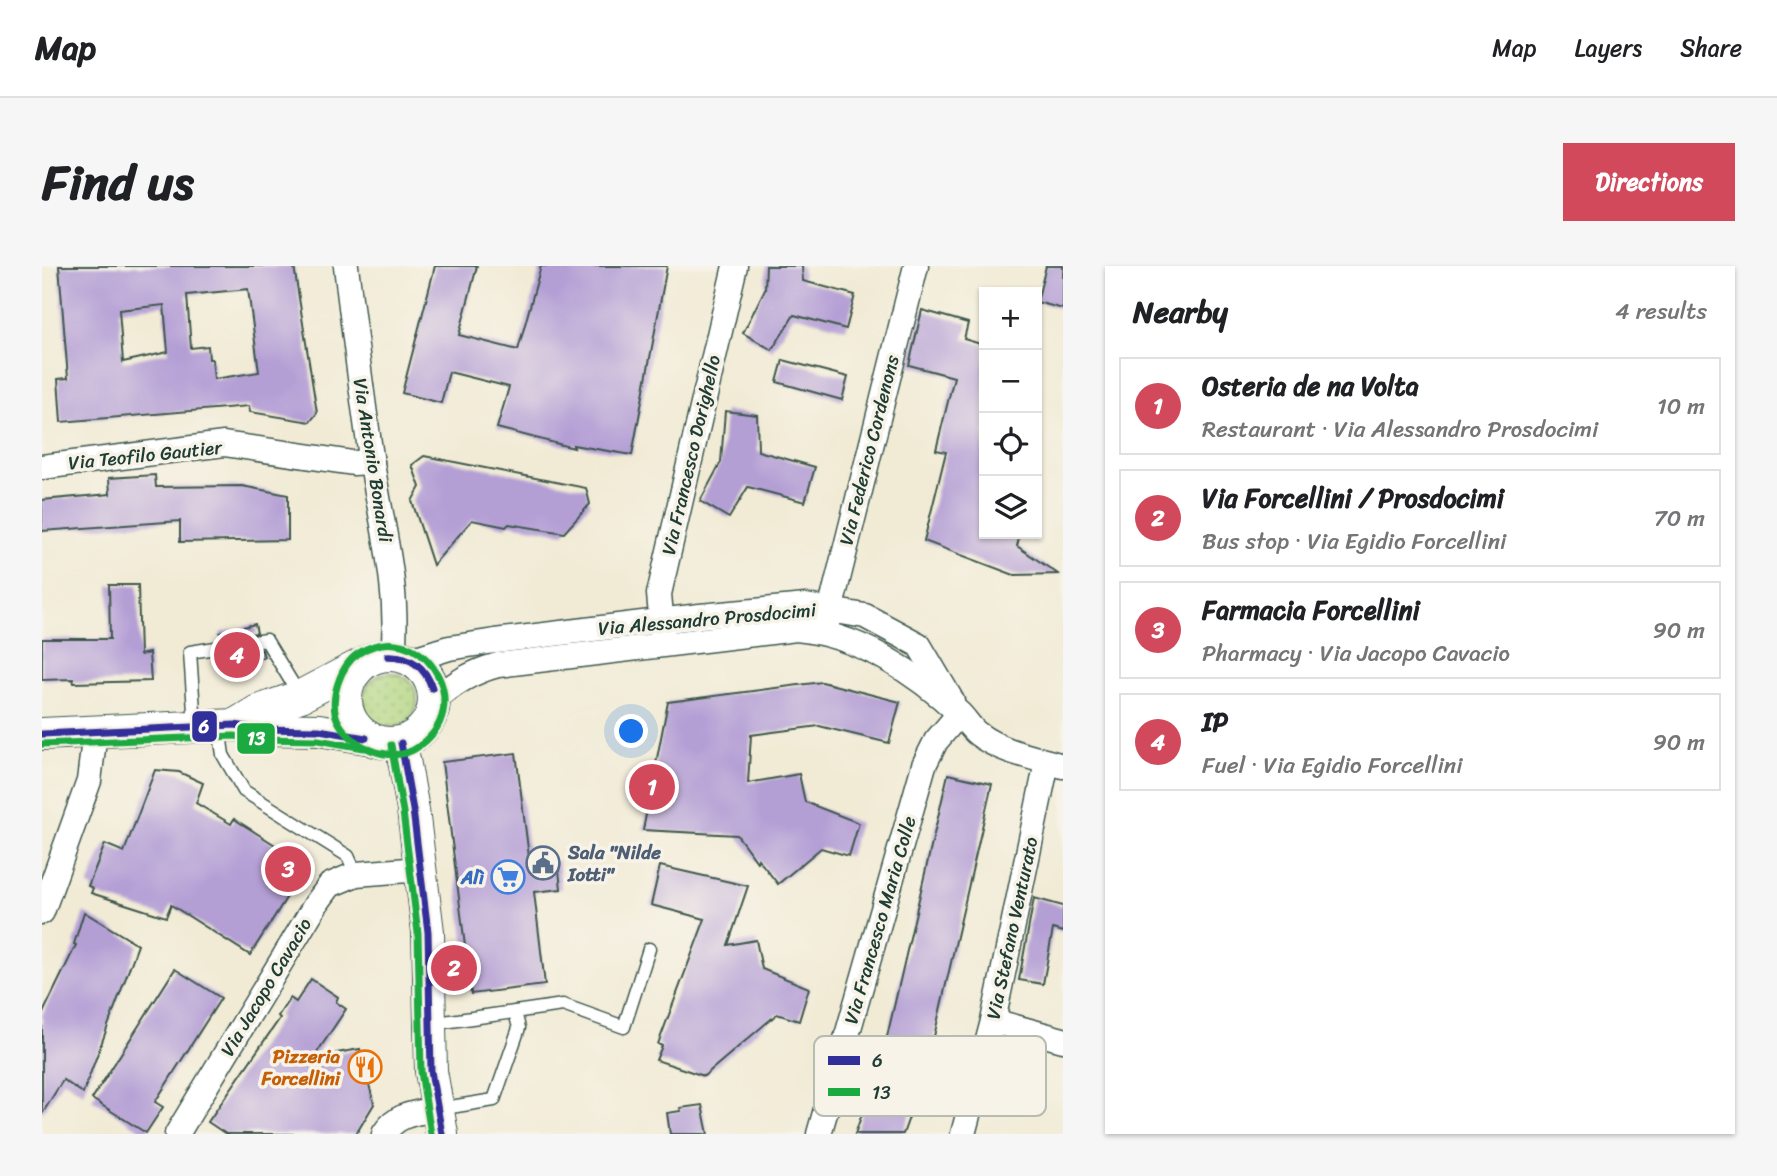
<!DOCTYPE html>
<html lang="en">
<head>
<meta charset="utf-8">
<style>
  body { margin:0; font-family:Sriracha,sans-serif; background:#f6f6f6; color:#202124 }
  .controls { position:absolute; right:21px; top:21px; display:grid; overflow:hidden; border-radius:0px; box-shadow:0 2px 5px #0004 }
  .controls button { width:63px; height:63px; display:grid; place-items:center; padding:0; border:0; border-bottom:2px solid #e0e0e0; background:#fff; color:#202124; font:35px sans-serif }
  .you { position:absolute; left:590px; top:466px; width:24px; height:24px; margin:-18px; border:5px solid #fff; border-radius:50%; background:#1a73e8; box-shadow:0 0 0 10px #1a73e833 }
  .badge { display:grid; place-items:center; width:46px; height:46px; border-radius:50%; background:#d1495b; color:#fff; font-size:23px; font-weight:700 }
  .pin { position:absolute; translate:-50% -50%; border:4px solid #fff; box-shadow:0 2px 7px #0006 }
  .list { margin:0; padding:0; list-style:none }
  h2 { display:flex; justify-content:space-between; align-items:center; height:91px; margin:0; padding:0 28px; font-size:30px }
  h2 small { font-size:23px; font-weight:400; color:#757577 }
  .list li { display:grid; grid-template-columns:46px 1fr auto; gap:21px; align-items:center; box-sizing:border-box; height:98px; margin:0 14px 14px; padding:0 14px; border:2px solid #e0e0e0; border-radius:0px }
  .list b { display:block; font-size:26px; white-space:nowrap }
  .list p { margin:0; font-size:23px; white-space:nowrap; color:#757577 }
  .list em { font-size:23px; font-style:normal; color:#757577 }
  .icon { flex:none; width:38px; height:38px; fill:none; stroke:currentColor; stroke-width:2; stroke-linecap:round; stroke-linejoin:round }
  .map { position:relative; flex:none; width:1021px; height:868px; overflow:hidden; border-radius:0px }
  header { display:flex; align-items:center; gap:42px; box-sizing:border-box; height:98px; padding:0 35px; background:#fff; border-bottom:2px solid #e0e0e0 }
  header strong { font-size:33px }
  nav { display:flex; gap:38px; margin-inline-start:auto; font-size:24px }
  .intro { display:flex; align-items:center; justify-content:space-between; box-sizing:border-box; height:168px; padding:0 42px }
  h1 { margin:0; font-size:49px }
  .button { padding:18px 32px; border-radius:0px; background:#d1495b; color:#fff; font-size:24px; font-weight:700 }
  main { display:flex; gap:42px; padding:0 42px }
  aside { flex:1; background:#fff; border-radius:0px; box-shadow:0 2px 5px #0004 }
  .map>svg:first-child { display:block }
</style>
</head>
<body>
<header>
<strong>Map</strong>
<nav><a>Map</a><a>Layers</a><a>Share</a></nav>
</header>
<div class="intro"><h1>Find us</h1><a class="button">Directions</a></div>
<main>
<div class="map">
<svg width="1021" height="868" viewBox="0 0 1021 868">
  <defs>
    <pattern id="green-dots" width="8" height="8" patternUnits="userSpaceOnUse" patternTransform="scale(1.75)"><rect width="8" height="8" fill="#afd47d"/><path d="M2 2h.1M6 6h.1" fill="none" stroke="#8ead67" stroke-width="1.8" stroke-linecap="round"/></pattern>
  </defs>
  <rect width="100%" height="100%" fill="#f7f3e8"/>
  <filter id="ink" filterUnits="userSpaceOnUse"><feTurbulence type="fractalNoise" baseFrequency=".0143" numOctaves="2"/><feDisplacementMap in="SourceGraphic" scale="14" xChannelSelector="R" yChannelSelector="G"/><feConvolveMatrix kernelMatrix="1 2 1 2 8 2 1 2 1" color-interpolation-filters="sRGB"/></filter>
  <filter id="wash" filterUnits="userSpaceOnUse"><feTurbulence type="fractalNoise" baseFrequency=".00686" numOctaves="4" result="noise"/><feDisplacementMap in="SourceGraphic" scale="28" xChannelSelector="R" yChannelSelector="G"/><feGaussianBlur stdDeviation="1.57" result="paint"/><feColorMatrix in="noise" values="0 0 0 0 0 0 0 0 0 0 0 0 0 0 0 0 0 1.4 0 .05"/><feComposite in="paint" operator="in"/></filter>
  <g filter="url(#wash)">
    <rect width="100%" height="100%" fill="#f1ebd5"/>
    <circle fill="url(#green-dots)" stroke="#678858" stroke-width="2" cx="348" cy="434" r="27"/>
    <g id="blocks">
      <g fill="#b49fd5" fill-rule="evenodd">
        <path d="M 17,0 L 252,0 L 275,147 L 268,156 L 208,146 L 207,140 L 19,156 L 16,113 L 26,112 ZM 206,23 L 217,106 L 172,113 L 170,93 L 167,93 L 166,80 L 149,82 L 145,29 ZM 122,39 L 126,86 L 81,96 L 77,44 Z"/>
        <path d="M 393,0 L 435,0 L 417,69 L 476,84 L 499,0 L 625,0 L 590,189 L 531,179 L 532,182 L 455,162 L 467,121 L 407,106 L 399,137 L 360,127 Z"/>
        <path d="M 724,0 L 760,0 L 761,15 L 813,29 L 804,63 L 752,49 L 730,84 L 701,67 L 723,23 Z"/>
        <path d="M 1004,0 L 1021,0 L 1021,43 L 995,36 Z"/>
        <path d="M 880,44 L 926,57 L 922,73 L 942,79 L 942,268 L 978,268 L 975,280 L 1016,308 L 972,309 L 882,275 L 904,186 L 894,184 L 912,111 L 867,99 Z"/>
        <path d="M 741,94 L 806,111 L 800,134 L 735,116 Z"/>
        <path d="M 683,145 L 715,149 L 716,185 L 773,201 L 763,236 L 706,221 L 687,252 L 658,235 L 679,196 Z"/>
        <path d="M 382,190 L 544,222 L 548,238 L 522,267 L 467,258 L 464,261 L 430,254 L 391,299 L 370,235 L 378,221 L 370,199 Z"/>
        <path d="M 113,209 L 114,221 L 200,220 L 246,229 L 246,274 L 138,276 L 138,255 L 0,265 L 0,234 L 68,228 L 67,212 Z"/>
        <path d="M 67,319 L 96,319 L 98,389 L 107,387 L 109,415 L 32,417 L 31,413 L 0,414 L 0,373 L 68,373 Z"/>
        <path d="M 213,358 L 215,367 L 179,372 L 178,367 Z"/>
        <path d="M 220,384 L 222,391 L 187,401 L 184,389 Z"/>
        <path d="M 780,416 L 858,436 L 847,477 L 777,460 L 709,469 L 706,517 L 757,508 L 763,536 L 817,557 L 807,590 L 779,582 L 736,618 L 716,593 L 715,596 L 695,569 L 601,564 L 626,436 Z"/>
        <path d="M 474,487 L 488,599 L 516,595 L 519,623 L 492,626 L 503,719 L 429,728 L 400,496 Z"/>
        <path d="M 113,504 L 137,506 L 161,517 L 154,537 L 189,558 L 192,553 L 265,599 L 208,689 L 129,639 L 124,651 L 49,627 L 51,622 L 46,620 L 63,578 L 82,586 Z"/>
        <path d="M 906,508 L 950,518 L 885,801 L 861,868 L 813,868 L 841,788 Z"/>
        <path d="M 618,600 L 706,620 L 686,679 L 714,674 L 720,703 L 767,722 L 757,755 L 735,748 L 662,810 L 614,794 L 620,780 L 616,778 L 663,653 L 609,639 Z"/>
        <path d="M 992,632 L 1021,640 L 1021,666 L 1011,663 L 1001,718 L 977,714 Z"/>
        <path d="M 42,646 L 96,679 L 41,827 L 21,814 L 0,848 L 0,749 L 34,679 L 32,678 Z"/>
        <path d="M 133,703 L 179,732 L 113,836 L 121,841 L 104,867 L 50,833 Z"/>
        <path d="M 269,713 L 296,731 L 294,736 L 304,743 L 272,791 L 318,783 L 332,838 L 314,868 L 184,868 L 166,856 L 238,752 L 236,750 L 248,732 L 254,736 Z"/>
        <path d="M 660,839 L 666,868 L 628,868 L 625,847 L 639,845 L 638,842 Z"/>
      </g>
    </g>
  </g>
  <g filter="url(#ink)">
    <use href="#blocks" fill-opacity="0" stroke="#3e574c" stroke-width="2"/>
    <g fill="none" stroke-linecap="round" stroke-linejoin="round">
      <defs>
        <g id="service">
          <path d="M 153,460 L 148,386 L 224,374 L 258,430"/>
          <path d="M 177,461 L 181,489 L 202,525 L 306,590 L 314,608"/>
          <path d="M 388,758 L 521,739 L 582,761 L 607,683"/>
          <path d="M 396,843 L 452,834 L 477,762 L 473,746"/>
        </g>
        <g id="minor">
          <path d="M 304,0 C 312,66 320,132 330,197 C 340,261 358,324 351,389"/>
          <path d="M 0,201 L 182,178 L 311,197 L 330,196"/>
          <path d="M 785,357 L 874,0"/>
          <path d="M 621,371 L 617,328 L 693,0"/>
          <path d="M 368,394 L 407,382 L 453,375 L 658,350 L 764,340 L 823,350 L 877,379 L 910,435"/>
          <path d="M 392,435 C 412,417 430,406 456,399 L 754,363 C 815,368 875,407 918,448 C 924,454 929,463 936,468 C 959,486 994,492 1021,500"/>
          <path d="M 0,646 L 47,515 L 53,466"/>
          <path d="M 951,755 L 1021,774"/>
          <path d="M 135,868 L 274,638 L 288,619 L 314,608 L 379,603"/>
          <path d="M 342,868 C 354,848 373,847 395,843"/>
          <path d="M 777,868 L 882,499 L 894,475 L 917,448"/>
          <path d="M 921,868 L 951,755 L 1005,496"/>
        </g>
        <g id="tertiary">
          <circle cx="348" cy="433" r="44"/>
          <path d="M 193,459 L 216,445 L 259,430 L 318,399"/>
          <path d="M 0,468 L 193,459 L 218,463 L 277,464 L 324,472"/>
          <path d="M 359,477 L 371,544 L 386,666 L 389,805 L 400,868"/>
        </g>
      </defs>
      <use href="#service" stroke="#3e574c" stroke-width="15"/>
      <use href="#minor" stroke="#3e574c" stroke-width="27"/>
      <use href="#tertiary" stroke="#3e574c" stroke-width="34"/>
      <use href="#service" stroke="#fff" stroke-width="12"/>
      <use href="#minor" stroke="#fff" stroke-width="24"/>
      <use href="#tertiary" stroke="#fff" stroke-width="32"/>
      <defs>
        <g id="bus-1">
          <path d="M 346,390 C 368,390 383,401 390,422"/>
          <path d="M 346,390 C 368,389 384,401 390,422"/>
          <path d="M 0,468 L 193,459 L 218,463 L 277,464 L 324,472"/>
          <path d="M 359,477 L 371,544 L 386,666 L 389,805 L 400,868"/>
        </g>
        <g id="bus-2">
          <path d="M 0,478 L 192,470 L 218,473 L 276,474 L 322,482"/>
          <path d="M 349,479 L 361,546 L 376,667 L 379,806 L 389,868"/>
          <path d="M 376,481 C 350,500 308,481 295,453 C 290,441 292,429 296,417 C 300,405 306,394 317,387 C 377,349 435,435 380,478"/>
        </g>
      </defs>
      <use href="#bus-1" stroke="#f7f3e8" stroke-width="12"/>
      <use href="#bus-2" stroke="#f7f3e8" stroke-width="12"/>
      <use href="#bus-1" stroke="#312f9a" stroke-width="7"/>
      <use href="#bus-2" stroke="#1baa40" stroke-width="7"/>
    </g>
  </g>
  <defs>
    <symbol id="civic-ring" viewBox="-11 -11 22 22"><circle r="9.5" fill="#f7f3e8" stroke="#5c6f8a" stroke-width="1.5"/><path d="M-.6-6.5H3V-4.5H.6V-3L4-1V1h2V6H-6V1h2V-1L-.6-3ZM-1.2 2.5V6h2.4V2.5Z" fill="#5c6f8a"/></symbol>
    <symbol id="supermarket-ring" viewBox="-11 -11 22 22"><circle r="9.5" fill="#f7f3e8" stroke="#3f7fe0" stroke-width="1.5"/><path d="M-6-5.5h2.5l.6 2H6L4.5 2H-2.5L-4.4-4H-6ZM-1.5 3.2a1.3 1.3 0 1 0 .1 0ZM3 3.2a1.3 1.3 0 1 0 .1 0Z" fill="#3f7fe0"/></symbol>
    <symbol id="restaurant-ring" viewBox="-11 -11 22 22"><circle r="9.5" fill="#f7f3e8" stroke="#e8710a" stroke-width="1.5"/><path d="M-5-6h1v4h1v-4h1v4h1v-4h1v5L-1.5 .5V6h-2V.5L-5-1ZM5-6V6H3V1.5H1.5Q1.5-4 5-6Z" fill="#e8710a"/></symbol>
  </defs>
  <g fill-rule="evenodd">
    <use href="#civic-ring" x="482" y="578" width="38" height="38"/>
    <use href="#supermarket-ring" x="447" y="592" width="38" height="38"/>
    <use href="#restaurant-ring" x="304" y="782" width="38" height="38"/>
  </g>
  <g text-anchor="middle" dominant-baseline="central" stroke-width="7" stroke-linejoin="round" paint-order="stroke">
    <g font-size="19" fill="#1f3d34" stroke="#f7f3e8">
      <text transform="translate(827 184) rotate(-76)">Via Federico Cordenons</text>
      <text transform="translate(103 189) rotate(-6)">Via Teofilo Gautier</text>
      <text transform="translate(649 189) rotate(-77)">Via Francesco Dorighello</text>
      <text transform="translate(331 194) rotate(81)">Via Antonio Bonardi</text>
      <text transform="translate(665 353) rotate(-5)">Via Alessandro Prosdocimi</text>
      <text transform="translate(838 654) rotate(-74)">Via Francesco Maria Colle</text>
      <text transform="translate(970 662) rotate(-78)">Via Stefano Venturato</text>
      <text transform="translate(224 721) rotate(-59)">Via Jacopo Cavacio</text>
    </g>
    <g font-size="19" font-weight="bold" fill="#4e5e75" stroke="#f7f3e8" text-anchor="start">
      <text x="526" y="586">Sala "Nilde<tspan x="526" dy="22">Iotti"</tspan></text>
    </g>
    <g font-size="19" font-weight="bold" fill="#366cbe" stroke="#f7f3e8" text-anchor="end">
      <text x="442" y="611">Alì</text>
    </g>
    <g font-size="19" font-weight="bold" fill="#c56008" stroke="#f7f3e8" text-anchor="end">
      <text x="298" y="790">Pizzeria<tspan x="298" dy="22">Forcellini</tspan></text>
    </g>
  </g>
  <rect x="772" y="770" width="232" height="80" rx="10" fill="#f7f3e8" stroke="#b6bcb2" stroke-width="2"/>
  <rect x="786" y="790" width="32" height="9" fill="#312f9a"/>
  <rect x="786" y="822" width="32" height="8" fill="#1baa40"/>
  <g font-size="19" fill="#1f3d34">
    <text x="830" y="801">6</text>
    <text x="830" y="833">13</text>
  </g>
  <g stroke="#f7f3e8" stroke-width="2.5">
    <rect x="149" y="444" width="27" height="33" rx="7" fill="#312f9a"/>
    <rect x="194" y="456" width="40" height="33" rx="7" fill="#1baa40"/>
  </g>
  <g font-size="19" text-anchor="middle" font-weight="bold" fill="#fff">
    <text x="162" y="467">6</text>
    <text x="214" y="479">13</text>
  </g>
</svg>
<div class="controls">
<button>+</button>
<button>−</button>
<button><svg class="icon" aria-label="locate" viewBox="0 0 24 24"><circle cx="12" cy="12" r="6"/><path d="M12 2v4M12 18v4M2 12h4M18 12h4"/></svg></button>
<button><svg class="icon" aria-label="layers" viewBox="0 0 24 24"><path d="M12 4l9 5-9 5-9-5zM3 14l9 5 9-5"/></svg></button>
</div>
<div class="you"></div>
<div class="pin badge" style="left:610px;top:521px">1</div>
<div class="pin badge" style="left:412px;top:702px">2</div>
<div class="pin badge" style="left:246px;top:603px">3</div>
<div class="pin badge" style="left:195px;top:389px">4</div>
</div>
<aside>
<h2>Nearby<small>4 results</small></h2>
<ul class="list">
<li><span class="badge">1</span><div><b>Osteria de na Volta</b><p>Restaurant · Via Alessandro Prosdocimi</p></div><em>10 m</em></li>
<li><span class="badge">2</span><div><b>Via Forcellini / Prosdocimi</b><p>Bus stop · Via Egidio Forcellini</p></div><em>70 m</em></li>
<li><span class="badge">3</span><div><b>Farmacia Forcellini</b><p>Pharmacy · Via Jacopo Cavacio</p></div><em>90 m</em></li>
<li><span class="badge">4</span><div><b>IP</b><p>Fuel · Via Egidio Forcellini</p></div><em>90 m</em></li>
</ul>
</aside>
</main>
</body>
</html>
